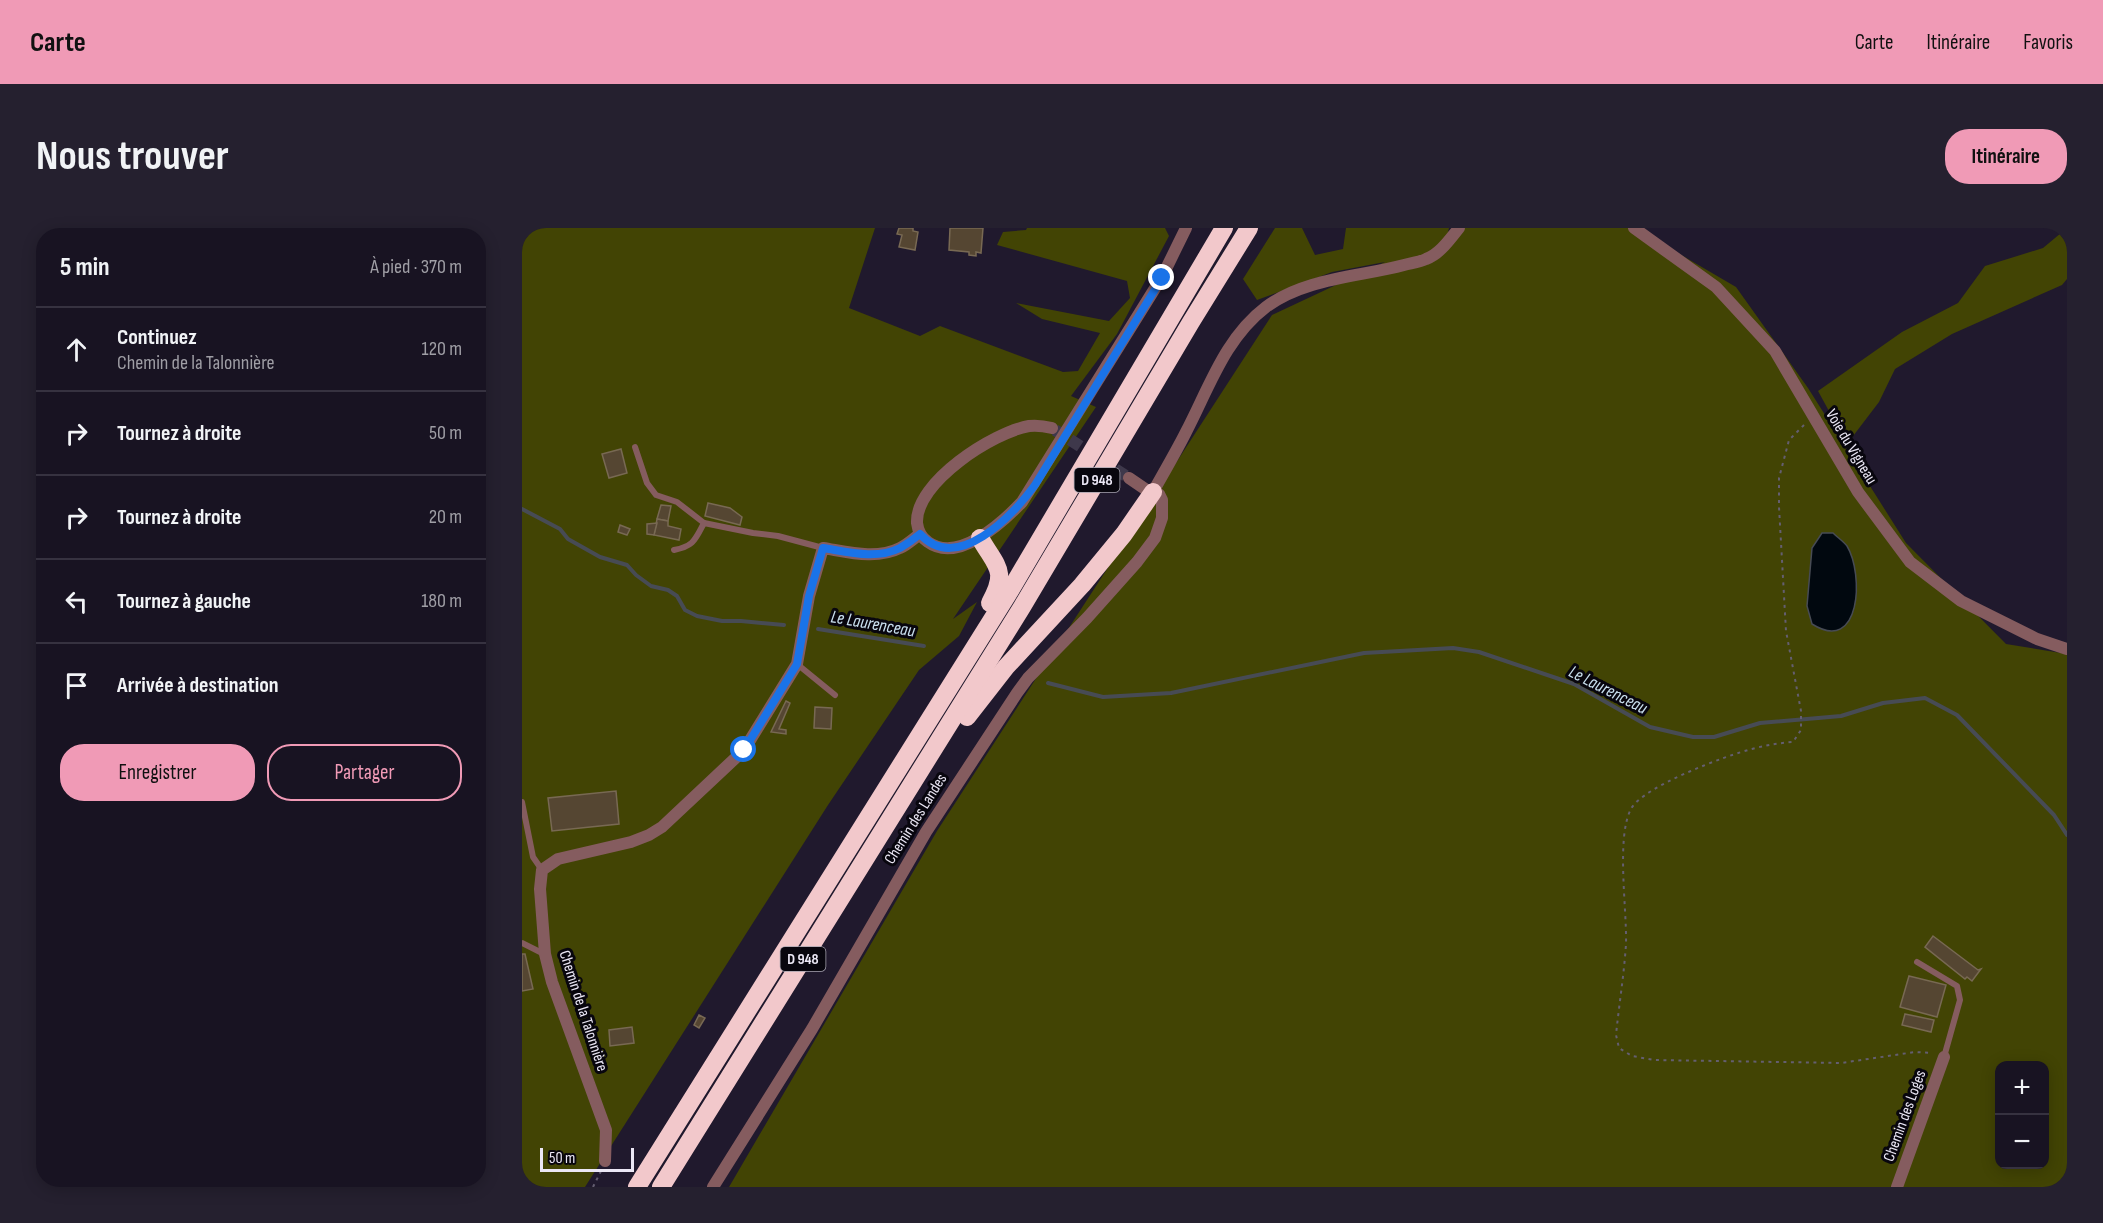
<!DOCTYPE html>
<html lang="fr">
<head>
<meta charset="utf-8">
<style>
  body { margin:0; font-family:"Sofia Sans Condensed",sans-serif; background:#25202f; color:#f1f3f6 }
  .controls { position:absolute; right:18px; bottom:18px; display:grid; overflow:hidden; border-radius:12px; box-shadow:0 3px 15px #0003 }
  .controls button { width:54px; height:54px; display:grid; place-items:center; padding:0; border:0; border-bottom:2px solid #363240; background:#181322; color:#f1f3f6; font:30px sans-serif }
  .scale { position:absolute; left:18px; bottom:15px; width:94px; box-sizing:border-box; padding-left:6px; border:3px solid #ebe7f5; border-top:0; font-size:16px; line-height:21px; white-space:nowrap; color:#ebe7f5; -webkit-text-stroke:4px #08060e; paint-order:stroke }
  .stop { position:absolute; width:18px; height:18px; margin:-14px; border:4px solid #1a73e8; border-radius:50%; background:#fff }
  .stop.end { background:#1a73e8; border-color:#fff; box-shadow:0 2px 6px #0008 }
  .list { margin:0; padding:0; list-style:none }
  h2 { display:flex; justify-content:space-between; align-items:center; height:78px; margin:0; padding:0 24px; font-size:26px }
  h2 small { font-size:20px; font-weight:400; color:#9f9ea5 }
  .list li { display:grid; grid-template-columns:39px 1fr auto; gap:18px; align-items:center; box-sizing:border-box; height:84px; padding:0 24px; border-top:2px solid #363240 }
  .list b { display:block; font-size:22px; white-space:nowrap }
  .list p { margin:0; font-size:20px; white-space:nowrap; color:#9f9ea5 }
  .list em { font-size:20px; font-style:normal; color:#9f9ea5 }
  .actions { display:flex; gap:12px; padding:18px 24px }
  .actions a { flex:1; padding:14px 0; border:2px solid #f09ab6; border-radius:24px; text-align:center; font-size:21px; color:#f09ab6 }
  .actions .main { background:#f09ab6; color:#111 }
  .icon { flex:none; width:33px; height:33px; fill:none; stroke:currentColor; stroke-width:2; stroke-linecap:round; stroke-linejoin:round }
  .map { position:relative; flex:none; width:1545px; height:959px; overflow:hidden; border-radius:24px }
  header { display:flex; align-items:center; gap:36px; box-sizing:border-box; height:84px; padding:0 30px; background:#f09ab6; color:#111 }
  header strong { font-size:28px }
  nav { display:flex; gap:33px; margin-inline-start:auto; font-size:21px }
  .intro { display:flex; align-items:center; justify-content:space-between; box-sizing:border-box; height:144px; padding:0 36px }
  h1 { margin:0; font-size:42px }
  .button { padding:15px 27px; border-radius:24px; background:#f09ab6; color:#111; font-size:21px; font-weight:700 }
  main { display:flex; gap:36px; padding:0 36px }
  aside { flex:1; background:#181322; border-radius:24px; box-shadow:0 3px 15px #0003 }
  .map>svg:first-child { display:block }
</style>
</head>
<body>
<header>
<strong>Carte</strong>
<nav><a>Carte</a><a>Itinéraire</a><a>Favoris</a></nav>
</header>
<div class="intro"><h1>Nous trouver</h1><a class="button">Itinéraire</a></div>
<main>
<aside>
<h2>5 min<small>À pied · 370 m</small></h2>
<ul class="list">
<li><svg class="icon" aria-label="ahead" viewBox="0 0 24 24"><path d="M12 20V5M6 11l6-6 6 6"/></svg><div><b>Continuez</b><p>Chemin de la Talonnière</p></div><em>120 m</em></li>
<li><svg class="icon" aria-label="right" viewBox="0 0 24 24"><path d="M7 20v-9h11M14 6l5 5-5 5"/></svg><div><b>Tournez à droite</b></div><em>50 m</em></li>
<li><svg class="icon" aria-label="right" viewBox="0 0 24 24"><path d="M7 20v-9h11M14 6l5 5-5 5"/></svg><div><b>Tournez à droite</b></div><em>20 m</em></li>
<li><svg class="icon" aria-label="left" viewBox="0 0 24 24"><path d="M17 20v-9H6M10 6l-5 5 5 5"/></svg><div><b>Tournez à gauche</b></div><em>180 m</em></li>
<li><svg class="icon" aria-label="arrive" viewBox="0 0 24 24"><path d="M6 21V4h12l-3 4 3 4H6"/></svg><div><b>Arrivée à destination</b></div></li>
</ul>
<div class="actions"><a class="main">Enregistrer</a><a>Partager</a></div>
</aside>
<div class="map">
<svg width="1545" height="959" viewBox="0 0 1545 959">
  <rect width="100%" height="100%" fill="#20192d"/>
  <g fill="#424404" fill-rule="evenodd">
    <path d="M 0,0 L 353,0 L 327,80 L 398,108 L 418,98 L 541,144 L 556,143 L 578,105 L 520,91 L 494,75 L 587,93 L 608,70 L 605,53 L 475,17 L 481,4 L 504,2 L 505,0 L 643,0 L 647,8 L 595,106 L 549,168 L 574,179 L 431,391 L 455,374 L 437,408 L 397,442 L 306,577 L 63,959 L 0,959 Z"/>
    <path d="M 753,0 L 780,0 L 793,27 L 821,21 L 824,0 L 927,0 L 926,4 L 934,0 L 1113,0 L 1214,59 L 1286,160 L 1384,315 L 1484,416 L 1545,426 L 1545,959 L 207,959 L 415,603 L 750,87 L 863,34 L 810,44 L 735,72 L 721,51 ZM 1478,838 L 1522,838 L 1522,936 L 1478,936 Z"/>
    <path d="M 1545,0 L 1545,51 L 1540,57 L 1430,106 L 1373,141 L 1357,174 L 1325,216 L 1296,163 L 1380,104 L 1436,75 L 1463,38 L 1521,20 Z"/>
  </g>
  <path fill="#01080f" stroke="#474b54" stroke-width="1.5" d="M 1300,305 L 1311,305 C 1315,309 1322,314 1325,318 C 1342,346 1339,427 1290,396 L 1285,378 L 1290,320 Z"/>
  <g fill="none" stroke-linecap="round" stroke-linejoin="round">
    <g stroke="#474b54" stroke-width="4">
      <path d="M 0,281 L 38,301 L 46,311 L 78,329 L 105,337 L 114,347 L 129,358 L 146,362 L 155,368 L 163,382 L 175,388 L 200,393 L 219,393 L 262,397"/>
      <path d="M 296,401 L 402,418"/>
      <path d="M 526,455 L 581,469 L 649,465 L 842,425 L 931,420 L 957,424 L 1052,456 L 1128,499 L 1171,509 L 1192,509 L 1238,495 L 1319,488 L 1361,475 L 1403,470 L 1435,487 L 1532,587 L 1545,607"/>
    </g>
  </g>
  <g fill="#554632" stroke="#786953" stroke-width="1.5">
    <path d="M 377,0 L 391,0 L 391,3 L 396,4 L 393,22 L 377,19 L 380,7 L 375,6 Z"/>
    <path d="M 428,0 L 461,0 L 459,25 L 454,24 L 454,28 L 447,27 L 447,24 L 427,22 Z"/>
    <path d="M 99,221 L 105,245 L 87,250 L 80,226 Z"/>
    <path d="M 186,275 L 208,280 L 220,289 L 218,297 L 183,288 Z"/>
    <path d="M 139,277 L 149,278 L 146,293 L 135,291 Z"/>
    <path d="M 135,291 L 146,293 L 146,298 L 159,301 L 157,312 L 132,307 Z"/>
    <path d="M 135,295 L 132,307 L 125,306 L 125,296 Z"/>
    <path d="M 98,297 L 108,301 L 105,307 L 96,304 Z"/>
    <path d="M 264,473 L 268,475 L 257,501 L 264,502 L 264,506 L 249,504 Z"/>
    <path d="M 293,479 L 310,480 L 309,501 L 292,500 Z"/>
    <path d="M 94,563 L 97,596 L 30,603 L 26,570 Z"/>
    <path d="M 1411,708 L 1456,742 L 1459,741 L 1450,753 L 1445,749 L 1443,751 L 1403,719 Z"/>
    <path d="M 0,726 L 3,726 L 11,761 L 0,763 Z"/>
    <path d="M 1387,748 L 1424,757 L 1415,789 L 1378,779 Z"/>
    <path d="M 1383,786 L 1412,792 L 1409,804 L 1380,797 Z"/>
    <path d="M 177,787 L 183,790 L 177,800 L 172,797 Z"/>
    <path d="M 110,799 L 112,815 L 88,818 L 87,802 Z"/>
  </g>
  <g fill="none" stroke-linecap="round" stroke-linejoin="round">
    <path stroke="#3e384b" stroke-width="12" stroke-dasharray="12 6" stroke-linecap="butt" d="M 533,202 L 607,250"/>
    <g stroke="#645e70" stroke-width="2" stroke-dasharray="3 4.5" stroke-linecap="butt">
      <path d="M 1282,197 L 1267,212 L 1257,250 L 1257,279 L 1264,403 L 1279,483 L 1279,502 L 1271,514 C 1257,515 1244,517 1230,521 C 1205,527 1120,559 1109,581 C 1094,609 1105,681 1104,716 C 1102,747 1097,777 1094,807 L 1097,820 L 1110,828 L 1132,832 L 1319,835 L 1393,824 L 1410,825"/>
      <path d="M 71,959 L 79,943"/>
    </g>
    <g stroke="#855c5f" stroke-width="6">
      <path d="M 113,219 L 125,255 L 134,267 L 155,274 L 182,295 L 231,305 L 256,308 L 301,320"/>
      <path d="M 152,322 C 172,318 173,312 182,295"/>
      <path d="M 275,436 L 313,467"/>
      <path d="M 0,574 L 11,629 L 20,642"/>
      <path d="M 0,715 L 22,726"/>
      <path d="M 1395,734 L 1435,758 L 1438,772 L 1422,829"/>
    </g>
    <g stroke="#855c5f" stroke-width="12">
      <path d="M 1112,0 L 1194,59 L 1253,123 L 1336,264 L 1388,334 L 1439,373 L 1515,411 L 1545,421"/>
      <path d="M 530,200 C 522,198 515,197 507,198 C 472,204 393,254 395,295 C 396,303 400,310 406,314 C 436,336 481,294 500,274 L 640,49 L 664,0"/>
      <path d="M 631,264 C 642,244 654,224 664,204 C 687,160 703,110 744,79 C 783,50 837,49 882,37 C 890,35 898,34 904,31 C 918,26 928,11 937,0"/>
      <path d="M 83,933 L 84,902 L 30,754 L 23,726 L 18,661 L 20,642 L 36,631 L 109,614 L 127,607 L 140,599 L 222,522 L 275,436 L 287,368 L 301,320 C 326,324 354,332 378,320 C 385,317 391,311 398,306"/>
      <path d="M 191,959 L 290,801 L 404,604 L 495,465 L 506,450 L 565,390 L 615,334 L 633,310 L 640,290 L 640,272 L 637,266 L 626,263 L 607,250"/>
      <path d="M 1375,959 L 1422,829"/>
    </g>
    <g stroke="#f2c8cb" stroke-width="18">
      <path d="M 458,310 C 475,340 486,342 468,375"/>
      <path d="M 445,489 L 484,439 L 560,357 L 602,306 L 631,264"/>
      <path d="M 115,959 L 486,366 L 702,0"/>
      <path d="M 139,959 L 500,379 L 669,94 L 727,0"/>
    </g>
  </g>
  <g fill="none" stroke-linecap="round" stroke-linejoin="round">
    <path stroke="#1a73e8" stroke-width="8" d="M 222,522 L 275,436 L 287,368 L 301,320 C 326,324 354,332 378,320 C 385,316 392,311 398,306 C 435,347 491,287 513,257 L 640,50"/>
  </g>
  <g text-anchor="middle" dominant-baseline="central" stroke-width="6" stroke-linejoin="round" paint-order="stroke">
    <g fill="#08060e" stroke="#a7a4b0" stroke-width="1.5">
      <rect x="552.5" y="240" width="45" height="24" rx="4.5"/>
      <rect x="258.5" y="719" width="45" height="24" rx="4.5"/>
    </g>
    <g font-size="15" font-weight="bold" fill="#ebe7f5">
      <text x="575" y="252">D 948</text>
      <text x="281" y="731">D 948</text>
    </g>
    <g font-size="16" fill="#ebe7f5" stroke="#08060e">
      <text transform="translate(1329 219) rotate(59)">Voie du Vigneau</text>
      <text transform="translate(394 591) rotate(-58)">Chemin des Landes</text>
      <text transform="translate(61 783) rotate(72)">Chemin de la Talonnière</text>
      <text transform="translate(1383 888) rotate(-70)">Chemin des Loges</text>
    </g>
    <g font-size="18" font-style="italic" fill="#cae0ee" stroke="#08060e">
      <text transform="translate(351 396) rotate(10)">Le Laurenceau</text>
      <text transform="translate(1086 462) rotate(27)">Le Laurenceau</text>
    </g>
  </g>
</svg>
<div class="controls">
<button>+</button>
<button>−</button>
</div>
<div class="scale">50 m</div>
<div class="stop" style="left:222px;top:522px"></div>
<div class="stop end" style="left:640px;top:50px"></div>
</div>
</main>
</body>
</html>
